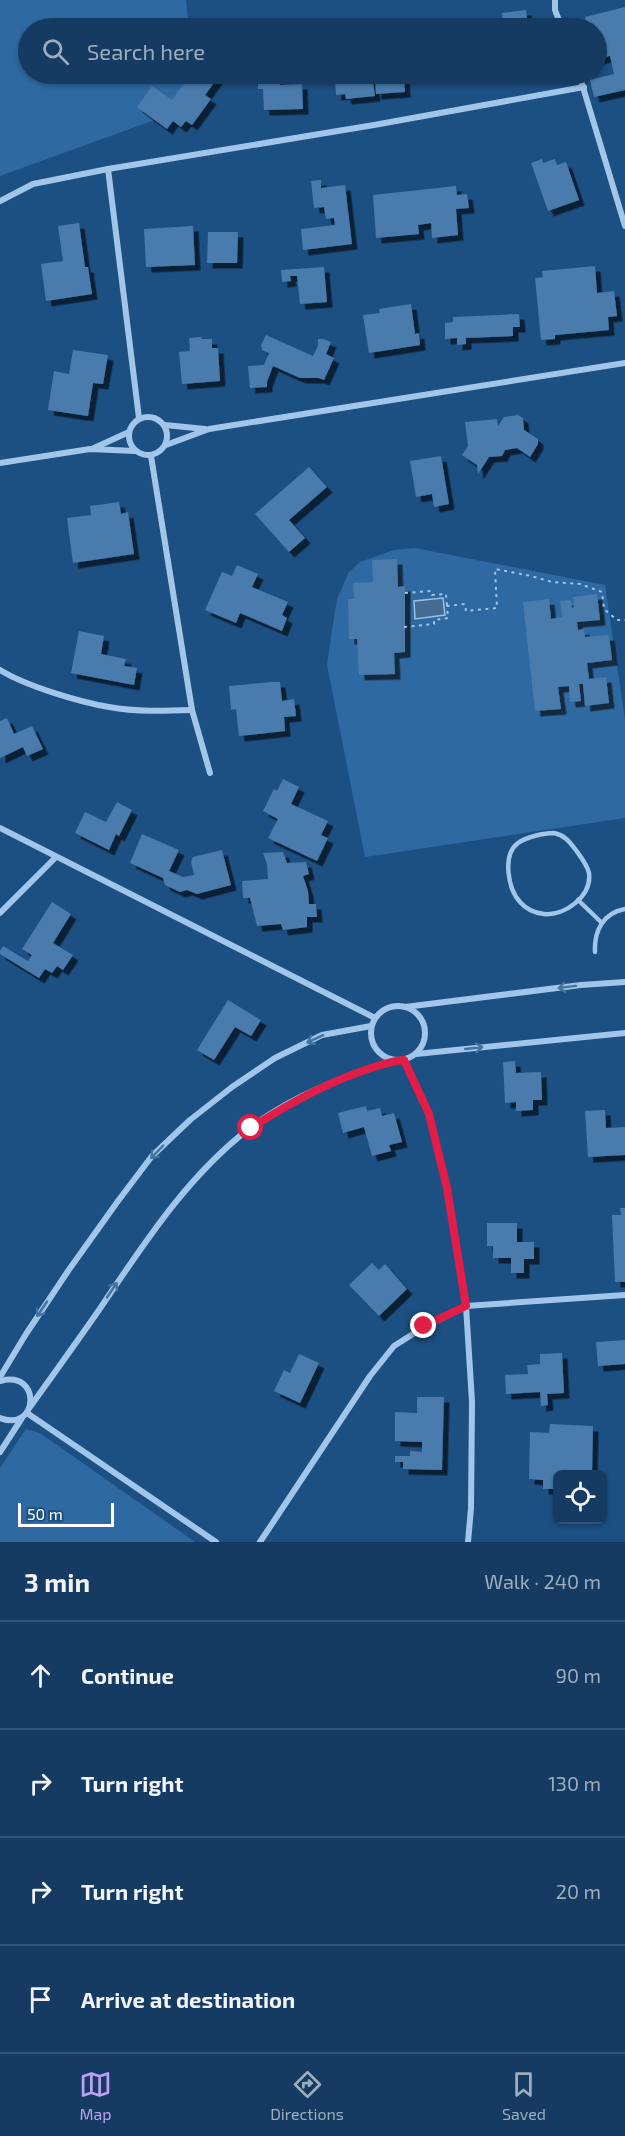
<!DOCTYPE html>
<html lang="en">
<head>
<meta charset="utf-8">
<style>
  body { margin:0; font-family:"Exo 2",sans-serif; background:#22466b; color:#f1f3f6 }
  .controls { position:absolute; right:18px; bottom:18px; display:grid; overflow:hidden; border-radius:9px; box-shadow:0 2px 4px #0004 }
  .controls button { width:54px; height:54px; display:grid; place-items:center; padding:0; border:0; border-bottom:2px solid #345577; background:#153b62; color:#f1f3f6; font:30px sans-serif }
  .scale { position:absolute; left:18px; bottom:15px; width:96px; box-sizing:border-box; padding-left:6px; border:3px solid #fff; border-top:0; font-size:16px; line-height:21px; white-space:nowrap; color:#fff; -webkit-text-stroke:4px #1c4f82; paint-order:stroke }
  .stop { position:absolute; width:18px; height:18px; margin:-14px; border:4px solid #e11d48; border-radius:50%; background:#fff }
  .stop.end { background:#e11d48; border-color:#fff; box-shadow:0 2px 6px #0008 }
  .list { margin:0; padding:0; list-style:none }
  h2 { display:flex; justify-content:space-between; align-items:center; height:78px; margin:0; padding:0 24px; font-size:26px }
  h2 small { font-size:20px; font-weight:400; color:#9dadbe }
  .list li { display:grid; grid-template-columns:39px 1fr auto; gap:18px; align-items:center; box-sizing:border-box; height:108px; padding:0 24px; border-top:2px solid #345577 }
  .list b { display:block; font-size:22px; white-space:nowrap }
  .list em { font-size:20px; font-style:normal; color:#9dadbe }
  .icon { flex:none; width:33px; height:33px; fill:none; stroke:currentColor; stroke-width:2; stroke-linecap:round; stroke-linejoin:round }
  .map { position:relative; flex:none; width:625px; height:1542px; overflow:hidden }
  .search { position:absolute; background:#153b62; box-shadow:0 2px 4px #0004; left:18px; right:18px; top:18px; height:66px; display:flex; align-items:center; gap:15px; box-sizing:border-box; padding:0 21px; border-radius:33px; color:#9dadbe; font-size:22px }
  .sheet { height:510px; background:#153b62 }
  nav { display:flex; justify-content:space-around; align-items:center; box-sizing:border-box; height:84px; border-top:2px solid #345577; background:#153b62; font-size:16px; color:#9dadbe }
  nav a { display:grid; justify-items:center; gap:3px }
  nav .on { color:#bca0f2 }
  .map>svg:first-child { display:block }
</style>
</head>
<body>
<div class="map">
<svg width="625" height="1542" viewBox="0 0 625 1542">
  <defs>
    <filter id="shadow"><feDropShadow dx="5.5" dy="5.5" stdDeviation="0" flood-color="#0009"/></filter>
  </defs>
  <rect width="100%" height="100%" fill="#1c4f82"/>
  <g fill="#2f69a1">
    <path d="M 0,0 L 186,0 L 189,28 L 28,28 L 28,74 L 193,74 L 196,105 L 0,176 Z"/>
    <path d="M 415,548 L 605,585 L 625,719 L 625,818 L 365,857 L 327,665 L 332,630 L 337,599 L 349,572 L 360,562 L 394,550 Z"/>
    <path d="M 26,1429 L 40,1433 L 195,1542 L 0,1542 L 0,1468 Z"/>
  </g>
  <path fill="#456b91" stroke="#94c2ec" stroke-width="1.5" d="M 443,598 L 445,615 L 415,619 L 414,601 Z"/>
  <g fill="#487bad" filter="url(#shadow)">
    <path d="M 625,7 L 625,90 L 594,97 L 590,80 L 614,74 L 610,56 L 596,59 L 596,28 L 587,28 L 585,17 Z"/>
    <path d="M 526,10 L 528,28 L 503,28 L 502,13 Z"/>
    <path d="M 171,74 L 209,74 L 217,79 L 205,95 L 211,99 L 192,125 L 186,121 L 181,127 L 173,121 L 167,129 L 137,107 L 152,86 L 172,100 L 184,83 Z"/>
    <path d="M 246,74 L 280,74 L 280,85 L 302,84 L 303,109 L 264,110 L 263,89 L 258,89 L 258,77 L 246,78 Z"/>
    <path d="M 350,74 L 372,74 L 375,96 L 346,99 L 345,94 L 336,95 L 335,81 L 350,80 Z"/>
    <path d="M 404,75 L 405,92 L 376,94 L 375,77 Z"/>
    <path d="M 542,159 L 543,163 L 555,159 L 557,165 L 566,162 L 579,200 L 548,211 L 531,163 Z"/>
    <path d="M 321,180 L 321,188 L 345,185 L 352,244 L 303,250 L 301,229 L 335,225 L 334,218 L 326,219 L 324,207 L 314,208 L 311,181 Z"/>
    <path d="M 456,186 L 457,195 L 467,194 L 469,208 L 456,209 L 458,235 L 432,238 L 431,223 L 418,225 L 419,234 L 376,238 L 373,195 Z"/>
    <path d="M 79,223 L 85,267 L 88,267 L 92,294 L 46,301 L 41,264 L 63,261 L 58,226 Z"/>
    <path d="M 193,226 L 195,265 L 146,267 L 144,229 Z"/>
    <path d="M 208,232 L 238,232 L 237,263 L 207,263 Z"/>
    <path d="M 595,266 L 597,293 L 614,291 L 617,316 L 608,317 L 609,330 L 555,335 L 555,339 L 541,340 L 535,278 L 543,277 L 542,271 Z"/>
    <path d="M 324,267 L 327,302 L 300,304 L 297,276 L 290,276 L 291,281 L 282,282 L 281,270 Z"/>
    <path d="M 411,304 L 415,334 L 419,333 L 420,345 L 369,353 L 363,315 L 380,313 L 379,309 Z"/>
    <path d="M 519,314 L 520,327 L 513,327 L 513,336 L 466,338 L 466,344 L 457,345 L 457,338 L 445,339 L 445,323 L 453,322 L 453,317 Z"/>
    <path d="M 266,335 L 313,356 L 318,346 L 318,339 L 323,339 L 331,342 L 326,354 L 334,358 L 324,380 L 319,378 L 300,378 L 273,366 L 267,382 L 267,387 L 250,388 L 248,366 L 264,365 L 269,353 L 262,350 L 261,345 Z"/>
    <path d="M 201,337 L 202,339 L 212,339 L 212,348 L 218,348 L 220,381 L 182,384 L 179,352 L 190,351 L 189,338 Z"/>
    <path d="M 73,350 L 108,355 L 103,384 L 93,383 L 88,416 L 48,410 L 54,371 L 69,374 Z"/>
    <path d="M 518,415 L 523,418 L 524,430 L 538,439 L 538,444 L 530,457 L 517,448 L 505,450 L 502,456 L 489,457 L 478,474 L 477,465 L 462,455 L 468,446 L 465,422 L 497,419 L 498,426 L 504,417 Z"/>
    <path d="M 441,456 L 449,504 L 434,507 L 432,494 L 416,497 L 410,461 Z"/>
    <path d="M 309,467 L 327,487 L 289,520 L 305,538 L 289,552 L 255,514 Z"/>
    <path d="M 119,502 L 121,514 L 128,512 L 134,554 L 73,563 L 67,518 L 91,515 L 90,506 Z"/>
    <path d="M 397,559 L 398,587 L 405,586 L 405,652 L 394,653 L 395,674 L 359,675 L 357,639 L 349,639 L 348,599 L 354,599 L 353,583 L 373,582 L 372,560 Z"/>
    <path d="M 237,565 L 258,574 L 252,587 L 288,602 L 282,615 L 287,618 L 282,631 L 240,613 L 236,623 L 205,610 L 222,572 L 232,576 Z"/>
    <path d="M 597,594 L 600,620 L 577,622 L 578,630 L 584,629 L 585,637 L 609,635 L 612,660 L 587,663 L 589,679 L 606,677 L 609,703 L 585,706 L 583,684 L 579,684 L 581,701 L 570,702 L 569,686 L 558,687 L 561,709 L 535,711 L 523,602 L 549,599 L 551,619 L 562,617 L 560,601 L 571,600 L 572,608 L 574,607 L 573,597 Z"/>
    <path d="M 79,631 L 104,636 L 101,654 L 126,659 L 124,666 L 137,668 L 134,685 L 71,673 Z"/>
    <path d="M 272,682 L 280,682 L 282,701 L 294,699 L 296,716 L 284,717 L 285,731 L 239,736 L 236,709 L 231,710 L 229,686 Z"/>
    <path d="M 7,718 L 14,734 L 32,726 L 43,749 L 27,756 L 23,747 L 0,758 L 0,721 Z"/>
    <path d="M 283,779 L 299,787 L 291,804 L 328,821 L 321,835 L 328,838 L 317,861 L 268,838 L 278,819 L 263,811 L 274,789 L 277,791 Z"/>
    <path d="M 117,802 L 132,810 L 119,836 L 116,834 L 109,850 L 75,833 L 85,812 L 106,822 Z"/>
    <path d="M 142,834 L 179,850 L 169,871 L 183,877 L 194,875 L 191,862 L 193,857 L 222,850 L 231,885 L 197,894 L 187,890 L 180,892 L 165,885 L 163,878 L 130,863 Z"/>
    <path d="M 283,852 L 287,863 L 306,862 L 309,874 L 303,876 L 308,891 L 309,904 L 316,904 L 317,917 L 307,917 L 307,927 L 283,930 L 281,924 L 257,926 L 250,898 L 243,898 L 243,897 L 242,881 L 268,879 L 267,864 L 263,853 Z"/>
    <path d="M 52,902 L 71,914 L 53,943 L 73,955 L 63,970 L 57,966 L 52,973 L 45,969 L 39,978 L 0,954 L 0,951 L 3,946 L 28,961 L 32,955 L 22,949 Z"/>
    <path d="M 228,1000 L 261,1020 L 251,1036 L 235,1027 L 214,1060 L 197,1050 Z"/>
    <path d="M 515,1061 L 516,1073 L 541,1072 L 542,1100 L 533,1100 L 533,1110 L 516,1111 L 516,1102 L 505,1103 L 503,1062 Z"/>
    <path d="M 366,1106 L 367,1111 L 380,1108 L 382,1116 L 394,1113 L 402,1142 L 389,1145 L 391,1151 L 372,1156 L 364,1127 L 343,1133 L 338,1113 Z"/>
    <path d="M 605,1110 L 606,1128 L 625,1127 L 625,1155 L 588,1157 L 585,1111 Z"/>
    <path d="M 620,1208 L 625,1208 L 625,1282 L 615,1282 L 612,1215 L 621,1215 Z"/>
    <path d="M 487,1223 L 517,1223 L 517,1242 L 534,1242 L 534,1259 L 524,1259 L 524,1273 L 511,1273 L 511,1258 L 493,1258 L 493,1246 L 487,1246 Z"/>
    <path d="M 372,1263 L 379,1270 L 385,1264 L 407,1289 L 379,1316 L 349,1285 Z"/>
    <path d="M 625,1340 L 625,1364 L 598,1366 L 596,1342 Z"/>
    <path d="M 562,1353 L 564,1393 L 547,1394 L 548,1405 L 541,1406 L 540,1392 L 506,1394 L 505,1375 L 528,1374 L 527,1365 L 540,1364 L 540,1354 Z"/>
    <path d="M 299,1354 L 319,1363 L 300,1403 L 274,1391 L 284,1370 L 290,1373 Z"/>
    <path d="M 417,1397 L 444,1397 L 442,1470 L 403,1469 L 403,1462 L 395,1462 L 395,1456 L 410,1456 L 410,1451 L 422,1452 L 422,1442 L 395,1441 L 395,1412 L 417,1413 Z"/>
    <path d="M 550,1424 L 593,1426 L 592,1474 L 558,1474 L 558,1489 L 543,1489 L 543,1480 L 529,1479 L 530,1432 L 549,1433 Z"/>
  </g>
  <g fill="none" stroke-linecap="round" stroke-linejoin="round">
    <g stroke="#a1c6ea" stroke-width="2" stroke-dasharray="3 4.5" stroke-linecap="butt">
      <path d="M 405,593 L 431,591 L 432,595 L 446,594 L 447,606"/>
      <path d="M 404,627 L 434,624 L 434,620 L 448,618 L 447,606 L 465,604 L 466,611 L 497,608 L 495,569 L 531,576 L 552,582 L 580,584 L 602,592 L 604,609 L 617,620 L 625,620"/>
    </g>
    <g stroke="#a1c6ea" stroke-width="4.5">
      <path d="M 554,833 C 564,835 569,841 575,849 C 580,856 587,864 589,873 C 592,896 565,916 544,914 C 534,913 526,909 520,902 C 508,889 502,855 518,843 C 526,837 544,833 554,833 Z"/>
      <path d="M 578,900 L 602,923"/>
      <path d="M 595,952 C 594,931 603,913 625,909"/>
    </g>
    <g stroke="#a1c6ea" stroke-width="6">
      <path d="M 555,0 L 555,10 L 562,28"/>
      <path d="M 579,74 L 625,226"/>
      <path d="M 108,169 L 139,418"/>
      <path d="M 0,201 L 33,184 L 108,169 L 374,125 L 584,87"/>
      <circle cx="148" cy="436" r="19"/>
      <path d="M 165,425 L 205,429"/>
      <path d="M 166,445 L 209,429 L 625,363"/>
      <path d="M 94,448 L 129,432"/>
      <path d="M 151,456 L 192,710 L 210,773"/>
      <path d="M 0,463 L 90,449 L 135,451"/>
      <path d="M 0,670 C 26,686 79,702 109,707 C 136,712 165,711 192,710"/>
      <path d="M 0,828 L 375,1018"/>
      <path d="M 0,913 L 56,857"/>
      <circle cx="398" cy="1033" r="27"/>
      <path d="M 405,1007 L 581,985 L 625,982"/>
      <path d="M 416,1054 L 625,1033"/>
      <path d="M 404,1060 L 429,1114 L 447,1188 L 466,1306 L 472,1402 L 471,1508 L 468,1542"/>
      <path d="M 0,1377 L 26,1334 L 68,1271 L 118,1201 L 152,1156 L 190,1120 L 232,1087 L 275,1058 L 322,1035 L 371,1026"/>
      <path d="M 0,1381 C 42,1369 39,1433 0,1418"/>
      <path d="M 30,1407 C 53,1375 76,1343 99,1310 C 143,1245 187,1176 250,1128 C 293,1095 344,1077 394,1060"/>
      <path d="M 27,1413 L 216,1542"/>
      <path d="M 0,1452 L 22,1418"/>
      <path d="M 260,1542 L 370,1376 L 394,1346 L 424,1327 L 466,1306 L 625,1295"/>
    </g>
  </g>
  <defs><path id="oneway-shaft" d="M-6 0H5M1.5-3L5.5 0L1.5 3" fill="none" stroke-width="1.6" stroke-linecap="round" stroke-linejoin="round" transform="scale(1.5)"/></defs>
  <g stroke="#4473a1">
    <use href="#oneway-shaft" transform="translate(567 987) rotate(173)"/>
    <use href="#oneway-shaft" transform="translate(315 1039) rotate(155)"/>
    <use href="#oneway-shaft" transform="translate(474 1048) rotate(-6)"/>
    <use href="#oneway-shaft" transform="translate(157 1152) rotate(134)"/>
    <use href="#oneway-shaft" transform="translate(112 1290) rotate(-56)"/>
    <use href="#oneway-shaft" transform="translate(42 1309) rotate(124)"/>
  </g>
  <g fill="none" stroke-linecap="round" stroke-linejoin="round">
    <path stroke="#e11d48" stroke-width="8" d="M 251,1128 C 288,1104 325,1083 368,1069 C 380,1065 391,1061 404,1060 L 429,1114 L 447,1188 L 466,1306 L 424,1326"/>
  </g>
</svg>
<div class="controls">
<button><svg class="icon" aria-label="locate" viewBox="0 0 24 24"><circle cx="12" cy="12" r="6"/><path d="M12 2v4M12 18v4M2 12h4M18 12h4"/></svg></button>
</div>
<div class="scale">50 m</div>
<div class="stop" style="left:251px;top:1128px"></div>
<div class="stop end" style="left:424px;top:1326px"></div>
<div class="search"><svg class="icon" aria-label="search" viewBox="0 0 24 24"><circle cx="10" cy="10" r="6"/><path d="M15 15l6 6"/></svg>Search here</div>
</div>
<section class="sheet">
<h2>3 min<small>Walk · 240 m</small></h2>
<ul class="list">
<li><svg class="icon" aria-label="ahead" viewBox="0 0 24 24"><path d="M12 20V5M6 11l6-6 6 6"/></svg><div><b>Continue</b></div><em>90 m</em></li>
<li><svg class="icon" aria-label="right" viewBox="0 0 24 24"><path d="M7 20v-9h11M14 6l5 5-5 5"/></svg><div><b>Turn right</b></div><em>130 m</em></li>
<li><svg class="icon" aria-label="right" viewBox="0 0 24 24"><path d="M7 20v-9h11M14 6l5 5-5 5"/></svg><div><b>Turn right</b></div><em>20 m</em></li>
<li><svg class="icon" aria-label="arrive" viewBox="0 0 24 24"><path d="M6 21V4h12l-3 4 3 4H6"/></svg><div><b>Arrive at destination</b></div></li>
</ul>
</section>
<nav>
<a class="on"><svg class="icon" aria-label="map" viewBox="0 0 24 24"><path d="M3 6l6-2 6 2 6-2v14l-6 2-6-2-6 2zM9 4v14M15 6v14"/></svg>Map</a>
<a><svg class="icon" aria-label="directions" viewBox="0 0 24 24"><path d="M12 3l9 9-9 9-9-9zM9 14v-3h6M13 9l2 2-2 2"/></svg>Directions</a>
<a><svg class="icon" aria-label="saved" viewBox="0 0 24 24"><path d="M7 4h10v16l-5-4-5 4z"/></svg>Saved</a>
</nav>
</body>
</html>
